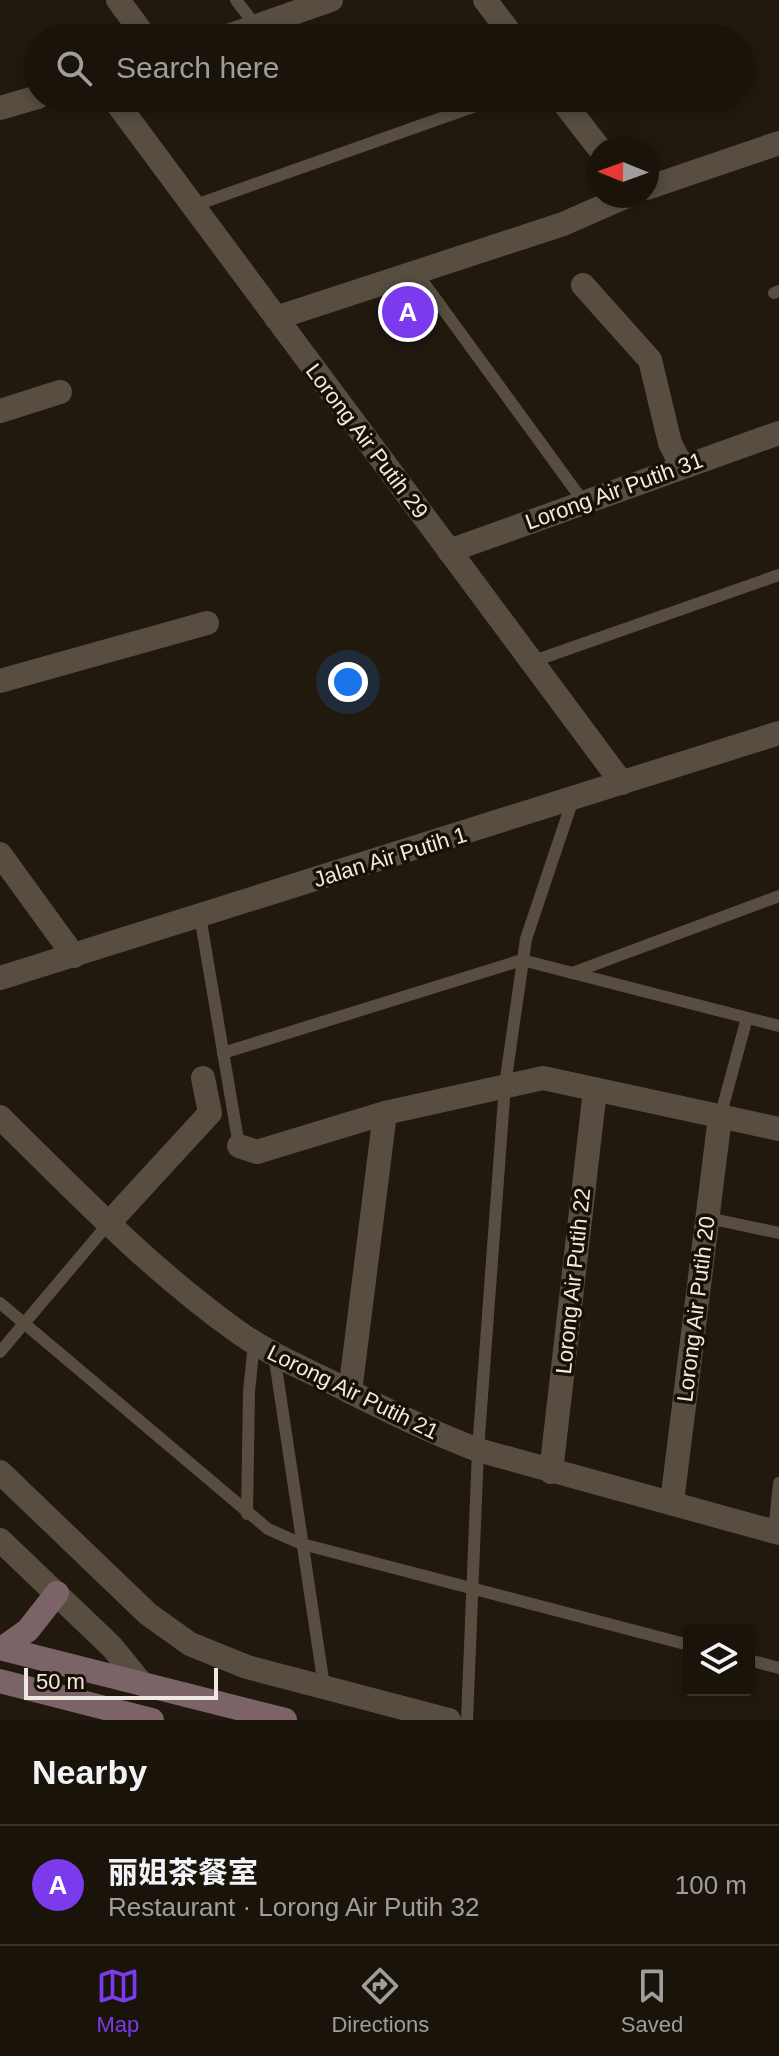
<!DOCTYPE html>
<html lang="en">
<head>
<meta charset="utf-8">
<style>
  body { margin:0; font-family:Helvetica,"Noto Sans SC",sans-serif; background:#221c13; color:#f1f3f6 }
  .controls { position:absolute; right:24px; bottom:24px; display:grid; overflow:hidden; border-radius:8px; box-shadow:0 4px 12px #0003 }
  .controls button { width:72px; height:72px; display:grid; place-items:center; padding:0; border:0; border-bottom:2px solid #37322b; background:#19130a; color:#f1f3f6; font:40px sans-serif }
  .compass { position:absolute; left:587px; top:136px; width:72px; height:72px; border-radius:50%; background:#19130a; box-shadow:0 4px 12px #0003; rotate:271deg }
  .scale { position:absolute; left:24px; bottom:20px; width:194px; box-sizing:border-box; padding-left:8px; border:4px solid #efe9e2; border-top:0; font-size:22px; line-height:28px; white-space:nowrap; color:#efe9e2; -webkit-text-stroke:6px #181006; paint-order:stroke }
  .you { position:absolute; left:348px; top:682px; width:28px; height:28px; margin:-20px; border:6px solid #fff; border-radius:50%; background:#1a73e8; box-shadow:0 0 0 12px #1a73e833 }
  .badge { display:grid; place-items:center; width:52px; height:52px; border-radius:50%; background:#7c3aed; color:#fff; font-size:26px; font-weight:700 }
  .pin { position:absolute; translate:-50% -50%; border:4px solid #fff; box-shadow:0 2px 8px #0006 }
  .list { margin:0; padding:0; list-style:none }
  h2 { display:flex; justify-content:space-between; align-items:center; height:104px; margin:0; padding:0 32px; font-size:34px }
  h2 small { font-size:26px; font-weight:400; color:#9f9e9c }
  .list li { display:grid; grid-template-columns:52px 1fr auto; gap:24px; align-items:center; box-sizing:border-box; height:120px; padding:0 32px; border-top:2px solid #37322b }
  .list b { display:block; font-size:30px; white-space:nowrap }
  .list p { margin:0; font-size:26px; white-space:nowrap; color:#9f9e9c }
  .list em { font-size:26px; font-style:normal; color:#9f9e9c }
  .icon { flex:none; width:44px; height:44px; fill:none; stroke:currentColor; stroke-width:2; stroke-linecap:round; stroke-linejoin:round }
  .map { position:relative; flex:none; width:779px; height:1720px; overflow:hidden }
  .search { position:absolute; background:#19130a; box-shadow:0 4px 12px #0003; left:24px; right:24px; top:24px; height:88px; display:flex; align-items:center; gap:20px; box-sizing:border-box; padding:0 28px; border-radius:44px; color:#9f9e9c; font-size:30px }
  .sheet { height:224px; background:#19130a }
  nav { display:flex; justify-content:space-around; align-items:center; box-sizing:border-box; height:112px; border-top:2px solid #37322b; background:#19130a; font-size:22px; color:#9f9e9c }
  nav a { display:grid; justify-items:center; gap:4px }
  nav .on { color:#7c3aed }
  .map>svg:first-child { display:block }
</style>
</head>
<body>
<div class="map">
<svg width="779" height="1720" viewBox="0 0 779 1720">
  <rect width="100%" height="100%" fill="#21190e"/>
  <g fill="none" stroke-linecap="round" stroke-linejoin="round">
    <g stroke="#574e41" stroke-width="12">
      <path d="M 236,0 L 256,26"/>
      <path d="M 193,206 L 498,98"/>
      <path d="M 416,272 L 583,501"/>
      <path d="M 774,293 L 779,291"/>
      <path d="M 531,662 L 779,575"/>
      <path d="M 200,916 L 239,1146"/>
      <path d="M 572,973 L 779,896"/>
      <path d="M 223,1053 L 522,960 L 779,1026"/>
      <path d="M 720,1117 L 747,1018"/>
      <path d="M 708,1218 L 779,1233"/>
      <path d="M 0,1303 L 268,1529 L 302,1544 L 689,1645"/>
      <path d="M 0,1352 L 108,1224"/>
      <path d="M 274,1354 L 324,1686"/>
      <path d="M 247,1514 L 249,1392 L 254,1343"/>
      <path d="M 774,1532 L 779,1483"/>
      <path d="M 749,1660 L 779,1668"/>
      <path d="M 467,1720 L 478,1450 L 505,1085 L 526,939 L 573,799"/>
    </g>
    <g stroke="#574e41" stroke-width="24">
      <path d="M 118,0 L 146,38"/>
      <path d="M 485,0 L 514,38"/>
      <path d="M 222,38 L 331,0"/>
      <path d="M 113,98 L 622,783"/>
      <path d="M 560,98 L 599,148"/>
      <path d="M 0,108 L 38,97"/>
      <path d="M 647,188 L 779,143"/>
      <path d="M 583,285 L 650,360 L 670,443 L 682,467"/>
      <path d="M 276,318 L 563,224 L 627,196"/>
      <path d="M 0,411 L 60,392"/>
      <path d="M 449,551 L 779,433"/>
      <path d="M 0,681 L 207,623"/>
      <path d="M 0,854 L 74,956"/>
      <path d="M 0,978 L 779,733"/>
      <path d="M 0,1117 C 76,1192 151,1270 238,1332 C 266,1352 298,1366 329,1381 C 378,1406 426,1430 478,1450 L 779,1533"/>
      <path d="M 239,1146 L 257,1152 L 385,1113 L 543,1078 L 779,1129"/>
      <path d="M 108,1224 L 210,1113 L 203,1078"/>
      <path d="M 350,1392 L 385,1113"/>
      <path d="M 0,1472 L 148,1614 L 190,1644 L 247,1667 L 449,1720"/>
      <path d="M 551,1472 L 595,1090"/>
      <path d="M 672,1502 L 720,1117"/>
      <path d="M 0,1540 L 112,1647 L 142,1684"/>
    </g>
    <g stroke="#7b6368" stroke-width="24">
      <path d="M 0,1648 L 285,1720"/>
      <path d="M 3,1648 L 28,1630 L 57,1593"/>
      <path d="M 0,1681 L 152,1720"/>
    </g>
  </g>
  <g text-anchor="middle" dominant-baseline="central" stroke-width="7" stroke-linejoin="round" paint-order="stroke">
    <g font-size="22" fill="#efe9e2" stroke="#181006">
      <text transform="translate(367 441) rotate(53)">Lorong Air Putih 29</text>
      <text transform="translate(614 491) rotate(-20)">Lorong Air Putih 31</text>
      <text transform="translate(390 857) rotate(-17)">Jalan Air Putih 1</text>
      <text transform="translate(573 1281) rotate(-84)">Lorong Air Putih 22</text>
      <text transform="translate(696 1309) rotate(-83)">Lorong Air Putih 20</text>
      <text transform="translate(353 1392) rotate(26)">Lorong Air Putih 21</text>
    </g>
  </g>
</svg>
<div class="controls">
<button><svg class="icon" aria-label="layers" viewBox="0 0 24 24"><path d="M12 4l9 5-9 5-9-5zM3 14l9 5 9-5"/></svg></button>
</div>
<svg class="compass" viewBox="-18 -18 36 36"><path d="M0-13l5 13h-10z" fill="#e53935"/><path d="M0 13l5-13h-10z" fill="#9f9e9c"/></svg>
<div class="scale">50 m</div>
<div class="you"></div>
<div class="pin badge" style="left:408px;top:312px">A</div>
<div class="search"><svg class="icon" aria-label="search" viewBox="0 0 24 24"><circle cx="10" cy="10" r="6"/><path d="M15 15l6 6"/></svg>Search here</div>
</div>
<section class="sheet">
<h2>Nearby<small></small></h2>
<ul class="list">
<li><span class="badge">A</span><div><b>丽姐茶餐室</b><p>Restaurant · Lorong Air Putih 32</p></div><em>100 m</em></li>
</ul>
</section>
<nav>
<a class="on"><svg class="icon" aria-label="map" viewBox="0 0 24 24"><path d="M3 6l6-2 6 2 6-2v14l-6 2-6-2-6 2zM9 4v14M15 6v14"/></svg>Map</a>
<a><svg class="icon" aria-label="directions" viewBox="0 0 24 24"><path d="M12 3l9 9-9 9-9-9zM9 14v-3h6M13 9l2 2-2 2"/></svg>Directions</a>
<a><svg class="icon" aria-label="saved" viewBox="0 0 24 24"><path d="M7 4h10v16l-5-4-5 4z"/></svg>Saved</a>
</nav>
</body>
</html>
